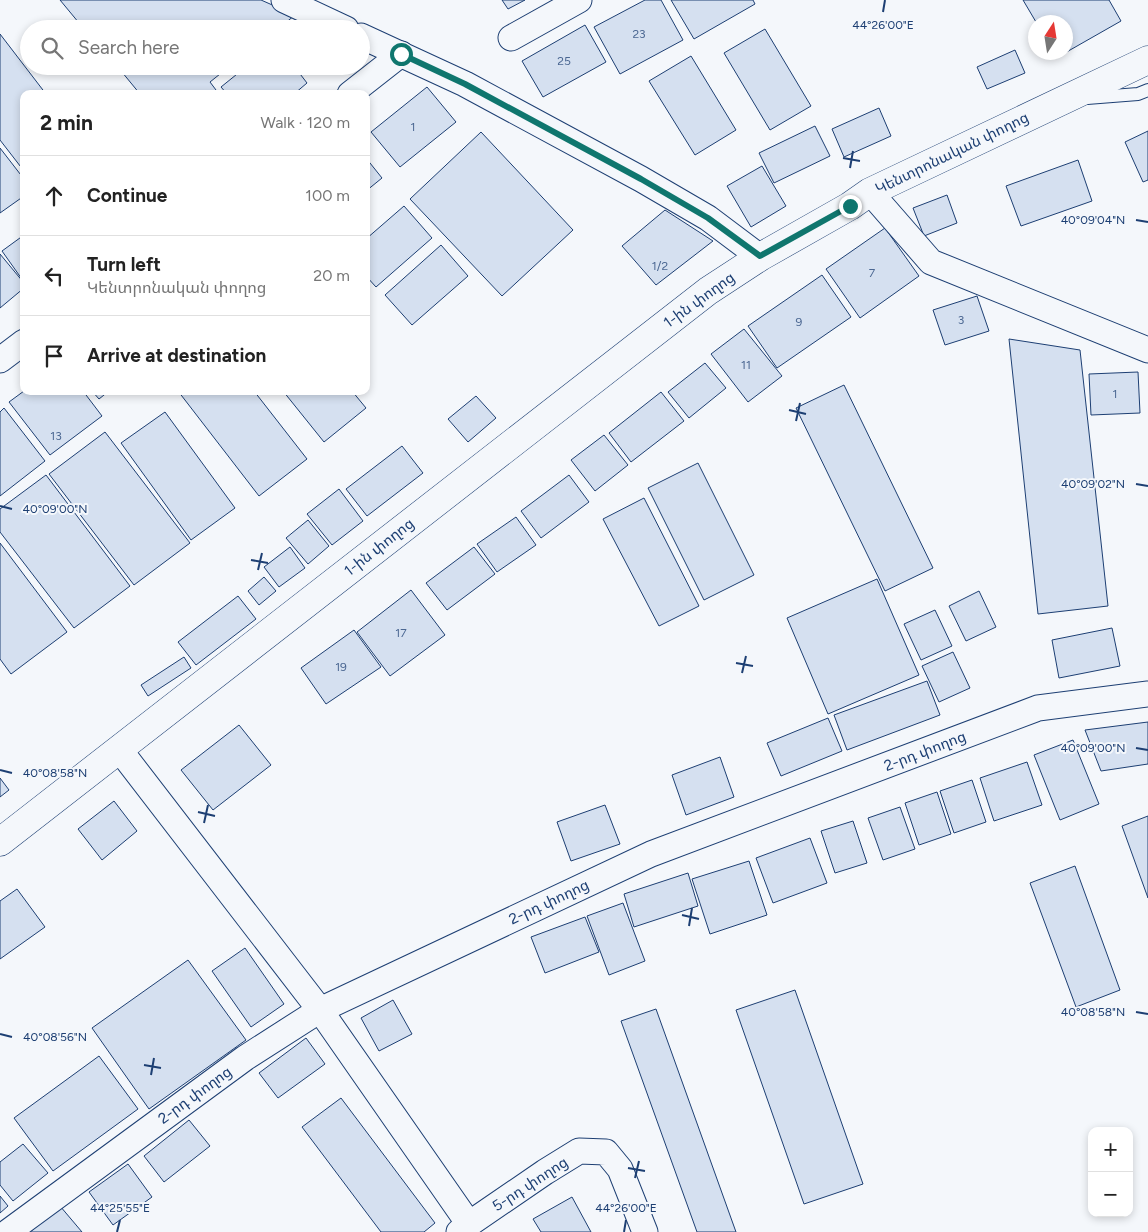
<!DOCTYPE html>
<html lang="en">
<head>
<meta charset="utf-8">
<style>
  body { margin:0; font-family:Figtree,"Noto Sans Armenian",sans-serif; background:#f6f6f6; color:#222 }
  .controls { position:absolute; right:15px; bottom:15px; display:grid; overflow:hidden; border-radius:10px; box-shadow:0 2px 8px #0003 }
  .controls button { width:45px; height:45px; display:grid; place-items:center; padding:0; border:0; border-bottom:1px solid #e0e0e0; background:#fff; color:#222; font:25px sans-serif }
  .compass { position:absolute; left:1028px; top:15px; width:45px; height:45px; border-radius:50%; background:#fff; box-shadow:0 2px 8px #0003; rotate:12deg }
  .stop { position:absolute; width:15px; height:15px; margin:-11px; border:4px solid #0f766e; border-radius:50%; background:#fff }
  .stop.end { background:#0f766e; border-color:#fff; box-shadow:0 1px 5px #0008 }
  .list { margin:0; padding:0; list-style:none }
  h2 { display:flex; justify-content:space-between; align-items:center; height:65px; margin:0; padding:0 20px; font-size:21px }
  h2 small { font-size:16px; font-weight:400; color:#767676 }
  .list li { display:grid; grid-template-columns:32px 1fr auto; gap:15px; align-items:center; box-sizing:border-box; height:80px; padding:0 20px; border-top:1px solid #e0e0e0 }
  .list b { display:block; font-size:19px; white-space:nowrap }
  .list p { margin:0; font-size:16px; white-space:nowrap; color:#767676 }
  .list em { font-size:16px; font-style:normal; color:#767676 }
  .icon { flex:none; width:28px; height:28px; fill:none; stroke:currentColor; stroke-width:2; stroke-linecap:round; stroke-linejoin:round }
  .map { position:relative; flex:none; width:1148px; height:1232px; overflow:hidden }
  .search { position:absolute; background:#fff; box-shadow:0 2px 8px #0003; left:20px; top:20px; width:350px; height:55px; display:flex; align-items:center; gap:12px; box-sizing:border-box; padding:0 18px; border-radius:28px; color:#767676; font-size:19px }
  .panel { position:absolute; background:#fff; box-shadow:0 2px 8px #0003; left:20px; top:90px; width:350px; height:305px; border-radius:10px }
  .map>svg:first-child { display:block }
</style>
</head>
<body>
<div class="map">
<svg width="1148" height="1232" viewBox="0 0 1148 1232">
  <rect width="100%" height="100%" fill="#f4f7fb"/>
  <g fill="#d5e0f0" stroke="#1d3f73">
    <path d="M 60,0 L 261,0 L 295,15 L 278,29 L 84,29 Z"/>
    <path d="M 502,0 L 525,0 L 508,9 Z"/>
    <path d="M 645,0 L 661,0 L 683,40 L 620,74 L 594,27 Z"/>
    <path d="M 671,0 L 753,0 L 755,4 L 694,39 Z"/>
    <path d="M 1023,0 L 1109,0 L 1121,21 L 1056,58 L 1053,52 L 1066,52 L 1066,22 L 1036,22 Z"/>
    <path d="M 585,25 L 606,62 L 543,97 L 522,61 Z"/>
    <path d="M 765,29 L 811,106 L 770,130 L 724,53 Z"/>
    <path d="M 0,34 L 46,94 L 24,94 L 24,171 L 0,140 Z"/>
    <path d="M 1015,50 L 1025,73 L 987,89 L 977,67 Z"/>
    <path d="M 691,56 L 736,130 L 695,155 L 649,81 Z"/>
    <path d="M 117,66 L 230,66 L 210,82 L 219,94 L 140,94 Z"/>
    <path d="M 247,66 L 294,66 L 307,83 L 294,94 L 227,94 L 221,87 Z"/>
    <path d="M 427,87 L 456,122 L 400,167 L 371,132 Z"/>
    <path d="M 879,108 L 891,136 L 844,157 L 832,129 Z"/>
    <path d="M 815,126 L 830,156 L 774,183 L 759,153 Z"/>
    <path d="M 1148,131 L 1148,180 L 1143,182 L 1125,142 Z"/>
    <path d="M 481,132 L 573,230 L 502,296 L 410,199 Z"/>
    <path d="M 0,148 L 24,179 L 24,196 L 0,213 Z"/>
    <path d="M 366,158 L 382,178 L 366,191 Z"/>
    <path d="M 1078,160 L 1092,201 L 1021,226 L 1006,186 Z"/>
    <path d="M 762,166 L 786,206 L 751,227 L 727,186 Z"/>
    <path d="M 947,195 L 957,223 L 924,236 L 913,208 Z"/>
    <path d="M 404,206 L 432,238 L 376,287 L 366,276 L 366,239 Z"/>
    <path d="M 665,210 L 713,241 L 656,285 L 622,246 Z"/>
    <path d="M 885,228 L 919,276 L 860,318 L 826,269 Z"/>
    <path d="M 24,235 L 24,282 L 2,251 Z"/>
    <path d="M 441,245 L 468,276 L 412,325 L 385,295 Z"/>
    <path d="M 0,254 L 24,283 L 24,288 L 0,308 Z"/>
    <path d="M 822,275 L 851,317 L 777,368 L 748,326 Z"/>
    <path d="M 977,296 L 989,331 L 945,345 L 933,310 Z"/>
    <path d="M 744,329 L 782,376 L 748,402 L 711,354 Z"/>
    <path d="M 1009,339 L 1080,350 L 1108,606 L 1038,614 Z"/>
    <path d="M 705,363 L 726,388 L 689,418 L 668,392 Z"/>
    <path d="M 1138,372 L 1140,413 L 1091,415 L 1089,374 Z"/>
    <path d="M 844,385 L 933,568 L 885,591 L 796,408 Z"/>
    <path d="M 24,391 L 83,391 L 102,416 L 50,455 L 9,402 Z"/>
    <path d="M 92,391 L 109,391 L 99,399 Z"/>
    <path d="M 178,391 L 254,391 L 307,459 L 259,496 Z"/>
    <path d="M 283,391 L 352,391 L 366,408 L 324,442 Z"/>
    <path d="M 661,392 L 684,421 L 631,462 L 609,433 Z"/>
    <path d="M 476,396 L 496,418 L 468,442 L 448,419 Z"/>
    <path d="M 4,408 L 45,461 L 0,496 L 0,412 Z"/>
    <path d="M 165,412 L 235,508 L 191,540 L 121,443 Z"/>
    <path d="M 105,432 L 190,543 L 134,585 L 49,474 Z"/>
    <path d="M 604,435 L 628,465 L 595,491 L 571,460 Z"/>
    <path d="M 402,446 L 423,473 L 367,516 L 346,489 Z"/>
    <path d="M 698,463 L 754,575 L 704,600 L 648,488 Z"/>
    <path d="M 46,475 L 130,586 L 74,628 L 0,532 L 0,509 Z"/>
    <path d="M 569,475 L 589,502 L 541,538 L 521,511 Z"/>
    <path d="M 339,489 L 363,521 L 332,545 L 307,514 Z"/>
    <path d="M 644,498 L 699,606 L 659,626 L 603,519 Z"/>
    <path d="M 516,517 L 536,545 L 497,572 L 477,544 Z"/>
    <path d="M 308,520 L 329,546 L 308,564 L 286,538 Z"/>
    <path d="M 0,543 L 67,632 L 11,674 L 0,659 Z"/>
    <path d="M 290,547 L 305,568 L 279,587 L 264,567 Z"/>
    <path d="M 474,547 L 495,574 L 447,610 L 426,583 Z"/>
    <path d="M 264,577 L 276,591 L 259,605 L 248,591 Z"/>
    <path d="M 877,579 L 919,675 L 828,714 L 787,618 Z"/>
    <path d="M 411,590 L 445,635 L 390,676 L 357,632 Z"/>
    <path d="M 979,591 L 996,627 L 966,641 L 949,606 Z"/>
    <path d="M 238,596 L 256,619 L 196,665 L 178,642 Z"/>
    <path d="M 935,610 L 952,646 L 921,660 L 904,624 Z"/>
    <path d="M 1112,628 L 1120,666 L 1059,678 L 1052,640 Z"/>
    <path d="M 354,630 L 381,667 L 326,704 L 301,668 Z"/>
    <path d="M 953,652 L 970,688 L 939,702 L 922,666 Z"/>
    <path d="M 184,657 L 191,668 L 148,696 L 141,685 Z"/>
    <path d="M 927,681 L 940,715 L 847,750 L 834,715 Z"/>
    <path d="M 828,718 L 842,751 L 781,776 L 767,743 Z"/>
    <path d="M 1148,722 L 1148,764 L 1101,771 L 1085,730 Z"/>
    <path d="M 239,725 L 271,765 L 213,810 L 181,770 Z"/>
    <path d="M 1073,740 L 1099,804 L 1060,820 L 1034,755 Z"/>
    <path d="M 720,757 L 734,797 L 686,815 L 672,775 Z"/>
    <path d="M 1027,762 L 1042,805 L 994,821 L 980,778 Z"/>
    <path d="M 0,778 L 9,790 L 0,797 Z"/>
    <path d="M 972,780 L 986,822 L 954,833 L 940,791 Z"/>
    <path d="M 937,792 L 951,834 L 919,845 L 905,803 Z"/>
    <path d="M 114,801 L 137,831 L 102,860 L 78,829 Z"/>
    <path d="M 605,805 L 620,844 L 571,861 L 557,822 Z"/>
    <path d="M 900,807 L 915,849 L 883,860 L 868,818 Z"/>
    <path d="M 1148,816 L 1148,898 L 1122,826 Z"/>
    <path d="M 853,821 L 867,863 L 835,873 L 821,831 Z"/>
    <path d="M 810,838 L 827,883 L 773,903 L 756,858 Z"/>
    <path d="M 749,861 L 767,915 L 710,934 L 692,879 Z"/>
    <path d="M 1075,866 L 1120,990 L 1076,1007 L 1030,883 Z"/>
    <path d="M 688,873 L 698,906 L 634,927 L 624,894 Z"/>
    <path d="M 17,889 L 45,927 L 0,959 L 0,901 Z"/>
    <path d="M 623,903 L 645,961 L 609,975 L 587,916 Z"/>
    <path d="M 585,917 L 599,952 L 545,973 L 531,937 Z"/>
    <path d="M 245,948 L 284,1004 L 251,1027 L 212,971 Z"/>
    <path d="M 188,960 L 246,1040 L 149,1109 L 92,1028 Z"/>
    <path d="M 795,990 L 863,1184 L 804,1204 L 736,1010 Z"/>
    <path d="M 393,1000 L 412,1034 L 379,1051 L 361,1018 Z"/>
    <path d="M 656,1009 L 736,1232 L 697,1232 L 621,1021 Z"/>
    <path d="M 306,1038 L 325,1064 L 278,1098 L 259,1073 Z"/>
    <path d="M 99,1056 L 138,1109 L 53,1171 L 14,1118 Z"/>
    <path d="M 341,1098 L 435,1223 L 424,1232 L 381,1232 L 302,1127 Z"/>
    <path d="M 189,1120 L 210,1146 L 164,1182 L 144,1156 Z"/>
    <path d="M 23,1144 L 48,1173 L 13,1201 L 0,1185 L 0,1162 Z"/>
    <path d="M 128,1164 L 152,1197 L 113,1225 L 89,1192 Z"/>
    <path d="M 0,1196 L 8,1206 L 0,1213 Z"/>
    <path d="M 572,1197 L 591,1232 L 541,1232 L 533,1219 Z"/>
    <path d="M 60,1206 L 82,1232 L 30,1232 Z"/>
  </g>
  <g fill="none" stroke-linecap="round" stroke-linejoin="round">
    <defs>
      <path id="service" d="M 1087,98 L 1138,94 L 1148,90"/>
      <g id="minor">
        <path d="M 284,0 L 346,29"/>
        <path d="M 361,36 L 465,84 L 641,179 L 708,218 L 760,257"/>
        <path d="M 511,38 L 579,0"/>
        <path d="M 350,94 L 401,54"/>
        <path d="M 870,192 L 931,262 L 1148,350"/>
        <path d="M 0,360 L 24,342"/>
        <path d="M 119,749 L 320,1010 L 469,1224"/>
        <path d="M 8,1232 L 245,1058 L 320,1010 L 651,854 L 1038,708 L 1148,694"/>
        <path d="M 459,1232 L 469,1224 L 545,1172 L 579,1151 L 606,1152 L 620,1169 L 645,1232"/>
      </g>
      <path id="secondary" d="M 0,842 L 708,291 L 760,257 L 850,206 L 870,192 L 1148,60"/>
    </defs>
    <use href="#service" stroke="#1d3f73" stroke-width="14"/>
    <use href="#minor" stroke="#1d3f73" stroke-width="27"/>
    <use href="#secondary" stroke="#1d3f73" stroke-width="29"/>
    <use href="#service" stroke="#f4f7fb" stroke-width="12"/>
    <use href="#minor" stroke="#f4f7fb" stroke-width="25"/>
    <use href="#secondary" stroke="#f4f7fb" stroke-width="28"/>
  </g>
  <g fill="none" stroke-linecap="round" stroke-linejoin="round">
    <path stroke="#0f766e" stroke-width="6" d="M 401,54 L 465,84 L 641,179 L 708,218 L 760,256 L 850,206"/>
  </g>
  <path fill="none" stroke="#1d3f73" stroke-width="2" d="M 883,12 L 885,0M 843,158 L 860,161M 850,168 L 853,151M 1136,220 L 1148,222M 789,410 L 806,414M 796,421 L 800,403M 1136,484 L 1148,486M 0,506 L 12,509M 251,560 L 268,563M 258,570 L 262,553M 736,663 L 753,666M 742,673 L 746,656M 1136,748 L 1148,750M 0,770 L 12,773M 198,812 L 215,816M 204,823 L 208,805M 682,915 L 699,919M 689,926 L 692,908M 1136,1012 L 1148,1014M 0,1034 L 12,1037M 144,1065 L 161,1068M 151,1075 L 154,1058M 628,1168 L 645,1171M 635,1178 L 639,1161M 117,1232 L 120,1220M 624,1232 L 626,1220"/>
  <g text-anchor="middle" dominant-baseline="central" stroke-width="4" stroke-linejoin="round" paint-order="stroke">
    <g font-size="12" fill="#4b6792">
      <text x="639" y="34">23</text>
      <text x="564" y="61">25</text>
      <text x="413" y="127">1</text>
      <text x="660" y="266">1/2</text>
      <text x="872" y="273">7</text>
      <text x="961" y="320">3</text>
      <text x="799" y="322">9</text>
      <text x="746" y="365">11</text>
      <text x="1115" y="394">1</text>
      <text x="56" y="436">13</text>
      <text x="401" y="633">17</text>
      <text x="341" y="667">19</text>
    </g>
    <g font-size="15" fill="#1d3f73" stroke="#f4f7fb">
      <text transform="translate(952 153) rotate(-26)">Կենտրոնական փողոց</text>
      <text transform="translate(699 300) rotate(-36)">1-ին փողոց</text>
      <text transform="translate(379 547) rotate(-38)">1-ին փողոց</text>
      <text transform="translate(925 751) rotate(-21)">2-րդ փողոց</text>
      <text transform="translate(549 902) rotate(-25)">2-րդ փողոց</text>
      <text transform="translate(195 1095) rotate(-36)">2-րդ փողոց</text>
      <text transform="translate(530 1184) rotate(-33)">5-րդ փողոց</text>
    </g>
  </g>
  <g font-size="12" text-anchor="middle" fill="#1d3f73" stroke="#f4f7fb" stroke-width="4" stroke-linejoin="round" paint-order="stroke">
    <text x="883" y="29">44°26'00"E</text>
    <text x="1093" y="224">40°09'04"N</text>
    <text x="1093" y="488">40°09'02"N</text>
    <text x="55" y="513">40°09'00"N</text>
    <text x="1093" y="752">40°09'00"N</text>
    <text x="55" y="777">40°08'58"N</text>
    <text x="1093" y="1016">40°08'58"N</text>
    <text x="55" y="1041">40°08'56"N</text>
    <text x="120" y="1212">44°25'55"E</text>
    <text x="626" y="1212">44°26'00"E</text>
  </g>
</svg>
<div class="controls">
<button>+</button>
<button>−</button>
</div>
<svg class="compass" viewBox="-18 -18 36 36"><path d="M0-13l5 13h-10z" fill="#e53935"/><path d="M0 13l5-13h-10z" fill="#767676"/></svg>
<div class="stop" style="left:401px;top:54px"></div>
<div class="stop end" style="left:850px;top:206px"></div>
<div class="search"><svg class="icon" aria-label="search" viewBox="0 0 24 24"><circle cx="10" cy="10" r="6"/><path d="M15 15l6 6"/></svg>Search here</div>
<section class="panel">
<h2>2 min<small>Walk · 120 m</small></h2>
<ul class="list">
<li><svg class="icon" aria-label="ahead" viewBox="0 0 24 24"><path d="M12 20V5M6 11l6-6 6 6"/></svg><div><b>Continue</b></div><em>100 m</em></li>
<li><svg class="icon" aria-label="left" viewBox="0 0 24 24"><path d="M17 20v-9H6M10 6l-5 5 5 5"/></svg><div><b>Turn left</b><p>Կենտրոնական փողոց</p></div><em>20 m</em></li>
<li><svg class="icon" aria-label="arrive" viewBox="0 0 24 24"><path d="M6 21V4h12l-3 4 3 4H6"/></svg><div><b>Arrive at destination</b></div></li>
</ul>
</section>
</div>
</body>
</html>
